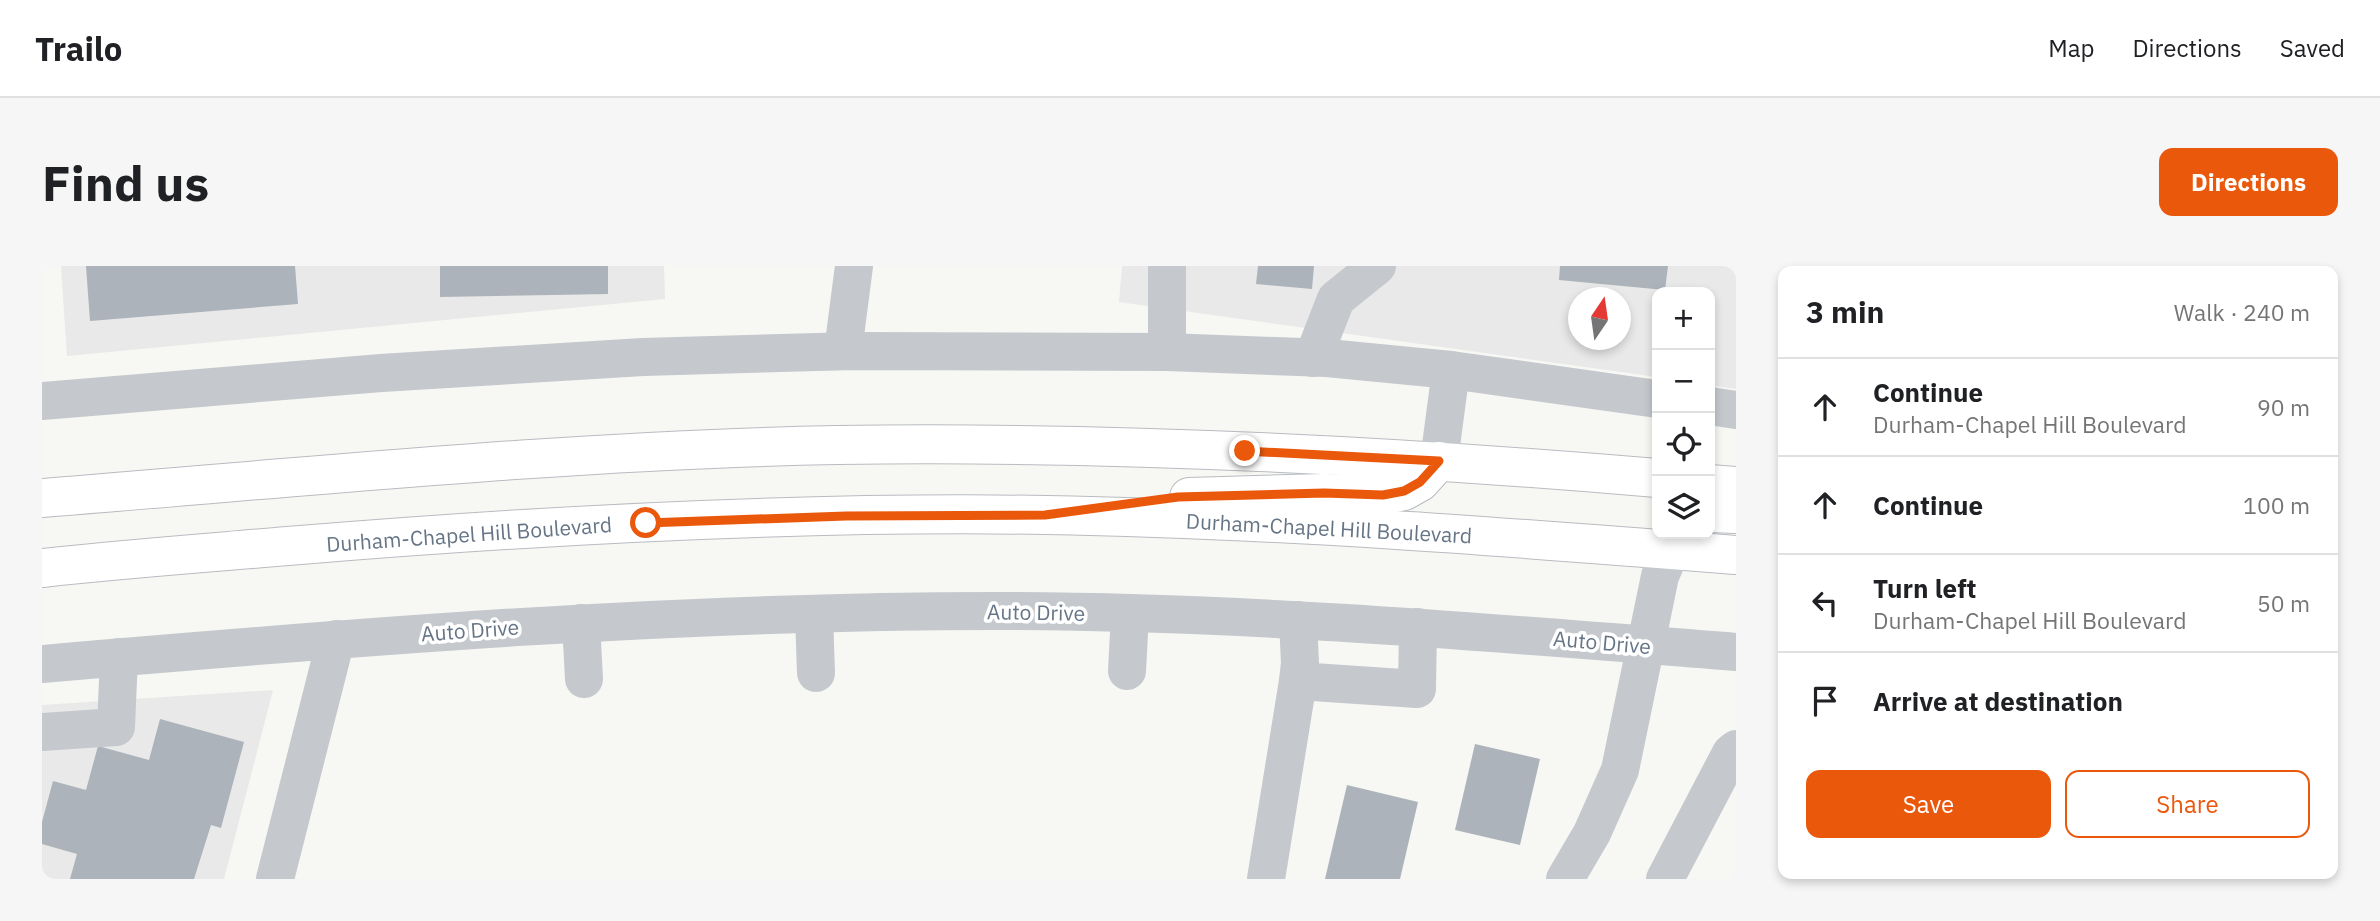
<!DOCTYPE html>
<html lang="en">
<head>
<meta charset="utf-8">
<style>
  body { margin:0; font-family:"IBM Plex Sans",sans-serif; background:#f6f6f6; color:#202124 }
  .controls { position:absolute; right:21px; top:21px; display:grid; overflow:hidden; border-radius:14px; box-shadow:0 4px 10px #0003 }
  .controls button { width:63px; height:63px; display:grid; place-items:center; padding:0; border:0; border-bottom:2px solid #e0e0e0; background:#fff; color:#202124; font:35px sans-serif }
  .compass { position:absolute; left:1526px; top:21px; width:63px; height:63px; border-radius:50%; background:#fff; box-shadow:0 4px 10px #0003; rotate:13deg }
  .stop { position:absolute; width:21px; height:21px; margin:-16px; border:5px solid #ea580c; border-radius:50%; background:#fff }
  .stop.end { background:#ea580c; border-color:#fff; box-shadow:0 2px 7px #0008 }
  .list { margin:0; padding:0; list-style:none }
  h2 { display:flex; justify-content:space-between; align-items:center; height:91px; margin:0; padding:0 28px; font-size:30px }
  h2 small { font-size:23px; font-weight:400; color:#757577 }
  .list li { display:grid; grid-template-columns:46px 1fr auto; gap:21px; align-items:center; box-sizing:border-box; height:98px; padding:0 28px; border-top:2px solid #e0e0e0 }
  .list b { display:block; font-size:26px; white-space:nowrap }
  .list p { margin:0; font-size:23px; white-space:nowrap; color:#757577 }
  .list em { font-size:23px; font-style:normal; color:#757577 }
  .actions { display:flex; gap:14px; padding:21px 28px }
  .actions a { flex:1; padding:16px 0; border:2px solid #ea580c; border-radius:14px; text-align:center; font-size:24px; color:#ea580c }
  .actions .main { background:#ea580c; color:#fff }
  .icon { flex:none; width:38px; height:38px; fill:none; stroke:currentColor; stroke-width:2; stroke-linecap:round; stroke-linejoin:round }
  .map { position:relative; flex:none; width:1694px; height:613px; overflow:hidden; border-radius:14px }
  header { display:flex; align-items:center; gap:42px; box-sizing:border-box; height:98px; padding:0 35px; background:#fff; border-bottom:2px solid #e0e0e0 }
  header strong { font-size:33px }
  nav { display:flex; gap:38px; margin-inline-start:auto; font-size:24px }
  .intro { display:flex; align-items:center; justify-content:space-between; box-sizing:border-box; height:168px; padding:0 42px }
  h1 { margin:0; font-size:49px }
  .button { padding:18px 32px; border-radius:14px; background:#ea580c; color:#fff; font-size:24px; font-weight:700 }
  main { display:flex; gap:42px; padding:0 42px }
  aside { flex:1; background:#fff; border-radius:14px; box-shadow:0 4px 10px #0003 }
  .map>svg:first-child { display:block }
</style>
</head>
<body>
<header>
<strong>Trailo</strong>
<nav><a>Map</a><a>Directions</a><a>Saved</a></nav>
</header>
<div class="intro"><h1>Find us</h1><a class="button">Directions</a></div>
<main>
<div class="map">
<svg width="1694" height="613" viewBox="0 0 1694 613">
  <rect width="100%" height="100%" fill="#f7f7f4"/>
  <g fill="#e8e9e8" fill-rule="evenodd">
    <path d="M 19,0 L 622,0 L 623,33 L 25,90 Z"/>
    <path d="M 1080,0 L 1694,0 L 1694,123 L 1668,119 L 1668,26 L 1615,26 L 1615,111 L 1077,36 ZM 1536,32 L 1578,32 L 1578,74 L 1536,74 Z"/>
    <path d="M 231,424 L 182,613 L 0,613 L 0,439 Z"/>
  </g>
  <g fill="#acb3ba">
    <path d="M 44,0 L 253,0 L 256,38 L 48,55 Z"/>
    <path d="M 398,0 L 566,0 L 566,28 L 398,31 Z"/>
    <path d="M 1216,0 L 1272,0 L 1270,23 L 1214,18 Z"/>
    <path d="M 1518,0 L 1626,0 L 1623,24 L 1517,14 Z"/>
    <path d="M 118,453 L 202,476 L 179,562 L 169,559 L 152,613 L 28,613 L 35,588 L 0,578 L 0,556 L 11,515 L 44,524 L 56,480 L 107,494 Z"/>
    <path d="M 1433,478 L 1498,493 L 1478,579 L 1413,564 Z"/>
    <path d="M 1305,519 L 1376,536 L 1358,613 L 1283,613 Z"/>
  </g>
  <g fill="none" stroke-linecap="round" stroke-linejoin="round">
    <defs>
      <g id="major">
        <path d="M 1668,218 L 1694,220"/>
        <path d="M 1147,231 L 1282,227 L 1341,229 L 1362,225 L 1378,216 L 1397,195"/>
        <path d="M 0,232 C 264,211 530,184 795,179 C 1069,175 1343,189 1615,212"/>
        <path d="M 1668,247 L 1694,248"/>
        <path d="M 0,302 C 82,293 164,287 246,280 C 498,259 752,245 1004,249 C 1235,253 1464,271 1694,289"/>
      </g>
    </defs>
    <use href="#major" stroke="#b8bcc0" stroke-width="40"/>
    <g stroke="#c5c8cc" stroke-width="38">
      <path d="M 801,85 L 812,0"/>
      <path d="M 1125,86 L 1125,0"/>
      <path d="M 1271,92 L 1294,33 L 1335,0"/>
      <path d="M 0,135 L 339,107 L 601,91 L 812,85 L 1125,86 L 1285,92 L 1409,104 L 1615,133"/>
      <path d="M 1668,140 L 1694,144"/>
      <path d="M 1397,195 L 1409,104"/>
      <path d="M 772,348 L 774,407"/>
      <path d="M 1256,354 L 1258,397 L 1256,415 L 1375,423 L 1376,361"/>
      <path d="M 539,357 L 542,413"/>
      <path d="M 0,398 C 323,370 646,344 970,345 C 1212,346 1453,367 1694,386"/>
      <path d="M 1085,405 L 1088,348"/>
      <path d="M 0,466 L 74,461 L 77,391"/>
      <path d="M 233,613 L 294,373"/>
      <path d="M 1224,613 L 1256,415"/>
      <path d="M 1523,613 L 1550,567 L 1578,504 L 1618,310 L 1629,284"/>
      <path d="M 1623,613 L 1689,487 L 1694,483"/>
    </g>
    <use href="#major" stroke="#fff" stroke-width="38"/>
  </g>
  <g fill="none" stroke-linecap="round" stroke-linejoin="round">
    <path stroke="#ea580c" stroke-width="9" d="M 604,257 L 804,250 L 1003,249 L 1136,231 L 1282,227 L 1341,229 L 1362,225 L 1378,216 L 1397,195 L 1203,185"/>
  </g>
  <g text-anchor="middle" dominant-baseline="central" stroke-width="7" stroke-linejoin="round" paint-order="stroke">
    <g font-size="21" fill="#667586" stroke="#fff">
      <text transform="translate(1287 262) rotate(3)">Durham-Chapel Hill Boulevard</text>
      <text transform="translate(427 268) rotate(-4)">Durham-Chapel Hill Boulevard</text>
      <text transform="translate(994 346) rotate(1)">Auto Drive</text>
      <text transform="translate(428 364) rotate(-4)">Auto Drive</text>
      <text transform="translate(1560 376) rotate(5)">Auto Drive</text>
    </g>
  </g>
</svg>
<div class="controls">
<button>+</button>
<button>−</button>
<button><svg class="icon" aria-label="locate" viewBox="0 0 24 24"><circle cx="12" cy="12" r="6"/><path d="M12 2v4M12 18v4M2 12h4M18 12h4"/></svg></button>
<button><svg class="icon" aria-label="layers" viewBox="0 0 24 24"><path d="M12 4l9 5-9 5-9-5zM3 14l9 5 9-5"/></svg></button>
</div>
<svg class="compass" viewBox="-18 -18 36 36"><path d="M0-13l5 13h-10z" fill="#e53935"/><path d="M0 13l5-13h-10z" fill="#757577"/></svg>
<div class="stop" style="left:604px;top:257px"></div>
<div class="stop end" style="left:1203px;top:185px"></div>
</div>
<aside>
<h2>3 min<small>Walk · 240 m</small></h2>
<ul class="list">
<li><svg class="icon" aria-label="ahead" viewBox="0 0 24 24"><path d="M12 20V5M6 11l6-6 6 6"/></svg><div><b>Continue</b><p>Durham-Chapel Hill Boulevard</p></div><em>90 m</em></li>
<li><svg class="icon" aria-label="ahead" viewBox="0 0 24 24"><path d="M12 20V5M6 11l6-6 6 6"/></svg><div><b>Continue</b></div><em>100 m</em></li>
<li><svg class="icon" aria-label="left" viewBox="0 0 24 24"><path d="M17 20v-9H6M10 6l-5 5 5 5"/></svg><div><b>Turn left</b><p>Durham-Chapel Hill Boulevard</p></div><em>50 m</em></li>
<li><svg class="icon" aria-label="arrive" viewBox="0 0 24 24"><path d="M6 21V4h12l-3 4 3 4H6"/></svg><div><b>Arrive at destination</b></div></li>
</ul>
<div class="actions"><a class="main">Save</a><a>Share</a></div>
</aside>
</main>
</body>
</html>
